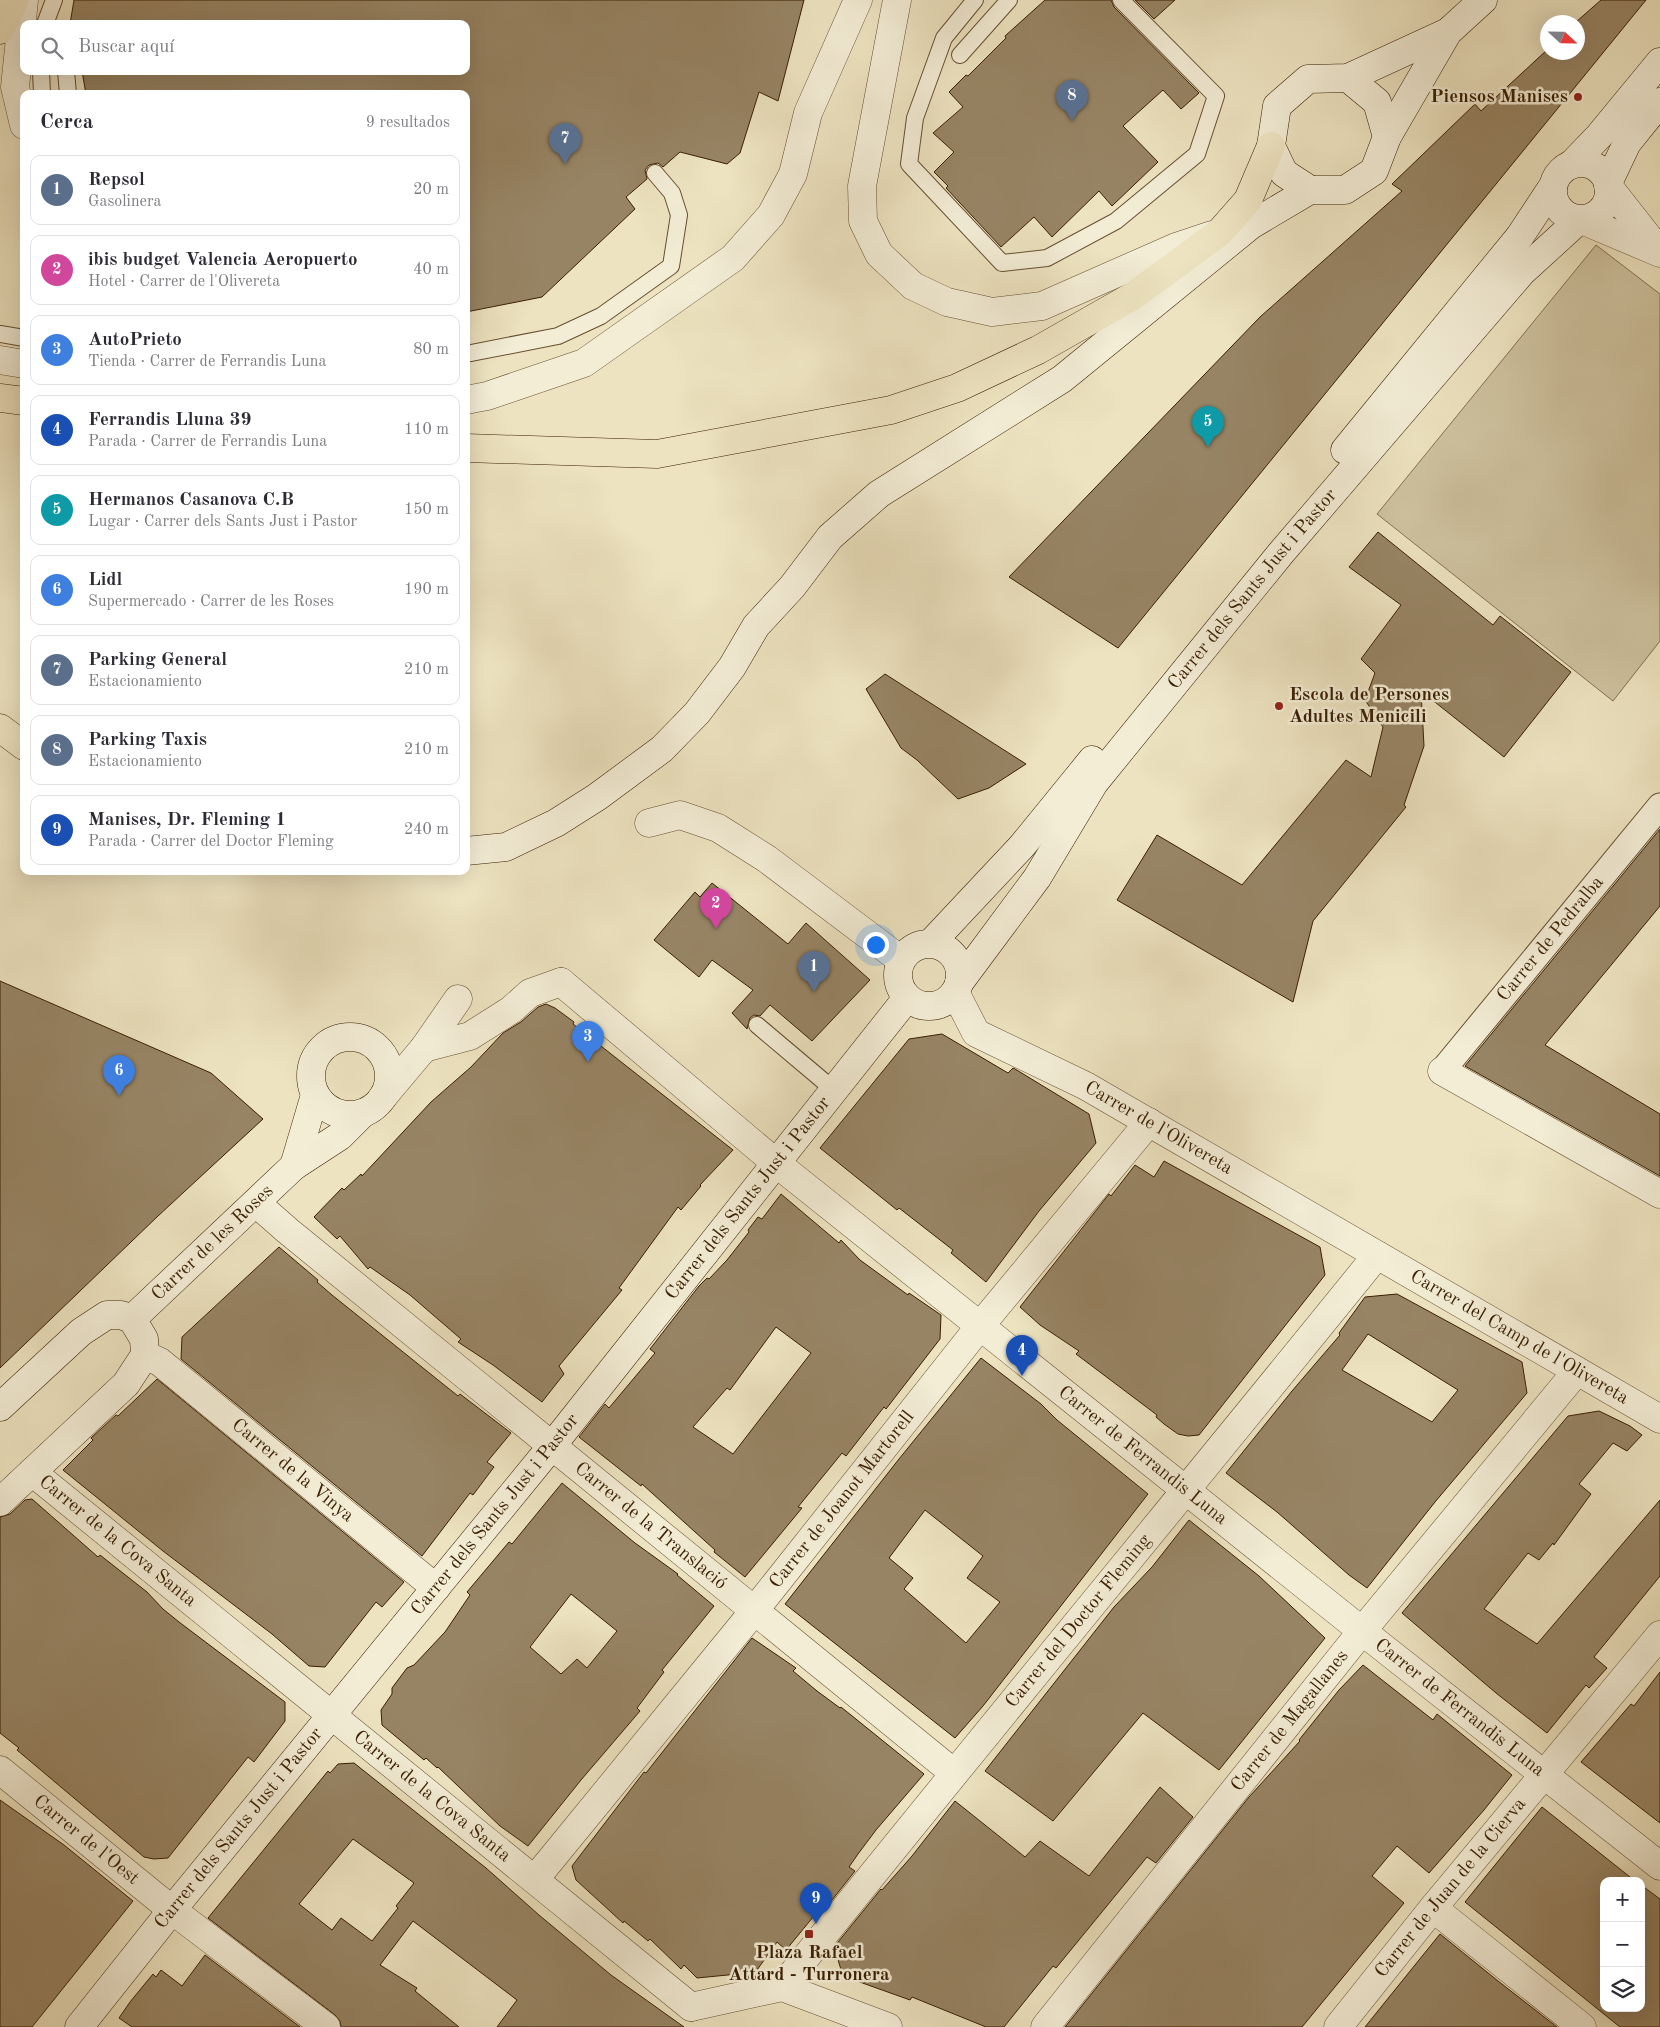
<!DOCTYPE html>
<html lang="es">
<head>
<meta charset="utf-8">
<style>
  body { margin:0; font-family:"Old Standard TT",serif; background:#f7f7f7; color:#2b2b33 }
  .controls { position:absolute; right:15px; bottom:15px; display:grid; overflow:hidden; border-radius:10px; box-shadow:0 5px 20px #0002 }
  .controls button { width:45px; height:45px; display:grid; place-items:center; padding:0; border:0; border-bottom:1px solid #e1e1e2; background:#fff; color:#2b2b33; font:25px sans-serif }
  .compass { position:absolute; left:1540px; top:15px; width:45px; height:45px; border-radius:50%; background:#fff; box-shadow:0 5px 20px #0002; rotate:112deg }
  .you { position:absolute; left:875px; top:944px; width:18px; height:18px; margin:-12px; border:4px solid #fff; border-radius:50%; background:#1a73e8; box-shadow:0 0 0 8px #1a73e833 }
  .badge { display:grid; place-items:center; width:32px; height:32px; border-radius:50%; background:#8f2418; color:#fff; font-size:16px; font-weight:700 }
  .pin { position:absolute; translate:-50% -41px; filter:drop-shadow(0 1px 2px #0008) }
  .pin::after { content:''; position:absolute; top:26px; width:18px; height:15px; background:inherit; clip-path:polygon(0 0,100% 0,50% 100%) }
  .list { margin:0; padding:0; list-style:none }
  h2 { display:flex; justify-content:space-between; align-items:center; height:65px; margin:0; padding:0 20px; font-size:21px }
  h2 small { font-size:16px; font-weight:400; color:#7c7c81 }
  .list li { display:grid; grid-template-columns:32px 1fr auto; gap:15px; align-items:center; box-sizing:border-box; height:70px; margin:0 10px 10px; padding:0 10px; border:1px solid #e1e1e2; border-radius:10px }
  .list b { display:block; font-size:19px; white-space:nowrap }
  .list p { margin:0; font-size:16px; white-space:nowrap; color:#7c7c81 }
  .list em { font-size:16px; font-style:normal; color:#7c7c81 }
  .icon { flex:none; width:28px; height:28px; fill:none; stroke:currentColor; stroke-width:2; stroke-linecap:round; stroke-linejoin:round }
  .map { position:relative; flex:none; width:1660px; height:2027px; overflow:hidden }
  .search { position:absolute; background:#fff; box-shadow:0 5px 20px #0002; left:20px; top:20px; width:450px; height:55px; display:flex; align-items:center; gap:12px; box-sizing:border-box; padding:0 18px; border-radius:10px; color:#7c7c81; font-size:19px }
  .panel { position:absolute; background:#fff; box-shadow:0 5px 20px #0002; left:20px; top:90px; width:450px; height:785px; border-radius:10px }
  .map>svg:first-child { display:block }
</style>
</head>
<body>
<div class="map">
<svg width="1660" height="2027" viewBox="0 0 1660 2027">
  <rect width="100%" height="100%" fill="#ede3c0"/>
  <filter id="stains"><feTurbulence type="fractalNoise" baseFrequency=".004" numOctaves="4"/><feColorMatrix values="0 0 0 0 .2 0 0 0 0 .09 0 0 0 0 .02 0 0 0 .5 -.17"/></filter>
  <radialGradient id="worn" r=".72"><stop offset=".6" stop-color="#630" stop-opacity="0"/><stop offset="1" stop-color="#630" stop-opacity=".3"/></radialGradient>
  <path fill="#cec29f" stroke="#847050" d="M 1596,245 L 1660,294 L 1660,641 L 1613,701 L 1377,514 Z"/>
  <g fill="#978464" stroke="#391e00" fill-rule="evenodd">
    <path d="M 74,0 L 804,0 L 778,101 L 759,92 L 740,153 L 727,164 L 680,152 L 663,167 L 658,163 L 649,165 L 645,170 L 647,179 L 626,197 L 635,209 L 542,297 L 466,312 L 466,94 L 86,94 L 82,71 L 466,71 L 466,24 L 70,24 Z"/>
    <path d="M 1045,0 L 1111,0 L 1114,7 L 1199,93 L 1181,109 L 1163,90 L 1123,126 L 1158,162 L 1112,206 L 1099,191 L 1052,237 L 1034,217 L 1001,247 L 946,188 L 948,186 L 934,172 L 954,152 L 933,133 L 963,107 L 949,92 L 966,75 L 968,76 L 1006,38 L 1005,36 Z"/>
    <path d="M 1135,0 L 1175,0 L 1154,19 Z"/>
    <path d="M 1601,0 L 1646,0 L 1118,648 L 1009,577 L 1260,317 L 1402,191 L 1392,184 L 1475,104 L 1481,111 L 1548,49 L 1548,52 L 1578,52 L 1576,22 Z"/>
    <path d="M 1378,532 L 1493,625 L 1500,616 L 1571,672 L 1504,757 L 1421,691 L 1424,746 L 1404,805 L 1406,807 L 1313,921 L 1293,1002 L 1117,900 L 1157,835 L 1242,885 L 1346,760 L 1371,777 L 1383,727 L 1365,700 L 1375,673 L 1361,659 L 1401,605 L 1349,567 Z"/>
    <path d="M 885,674 L 1026,764 L 989,788 L 958,799 L 917,760 L 901,748 L 866,689 Z"/>
    <path d="M 1660,829 L 1660,906 L 1545,1045 L 1660,1114 L 1660,1176 L 1465,1066 Z"/>
    <path d="M 712,883 L 788,944 L 806,923 L 870,980 L 812,1041 L 770,1005 L 760,1016 L 754,1015 L 750,1018 L 747,1029 L 732,1013 L 753,990 L 712,960 L 699,977 L 654,940 L 695,892 L 700,897 Z"/>
    <path d="M 0,981 L 211,1073 L 263,1119 L 158,1216 L 0,1368 Z"/>
    <path d="M 546,1004 L 555,1008 L 574,1022 L 573,1024 L 733,1150 L 700,1185 L 701,1186 L 681,1210 L 678,1207 L 619,1288 L 622,1290 L 559,1366 L 564,1374 L 542,1402 L 493,1365 L 458,1342 L 461,1339 L 410,1295 L 370,1267 L 368,1269 L 340,1236 L 337,1239 L 314,1217 L 342,1188 L 344,1190 L 361,1174 L 362,1176 L 431,1102 L 471,1067 L 503,1033 L 521,1022 L 538,1007 Z"/>
    <path d="M 942,1034 L 1008,1073 L 1013,1068 L 1015,1069 L 1089,1114 L 1096,1143 L 1039,1211 L 986,1282 L 951,1253 L 953,1250 L 899,1208 L 897,1210 L 820,1148 L 909,1039 Z"/>
    <path d="M 1164,1161 L 1320,1247 L 1325,1275 L 1199,1435 L 1188,1436 L 1178,1434 L 1164,1424 L 1156,1417 L 1157,1415 L 1076,1354 L 1079,1351 L 1040,1325 L 1020,1307 L 1098,1208 L 1109,1194 L 1111,1196 L 1135,1165 L 1154,1177 Z"/>
    <path d="M 781,1194 L 839,1243 L 841,1240 L 860,1260 L 908,1295 L 909,1293 L 941,1315 L 940,1339 L 886,1409 L 884,1407 L 846,1456 L 842,1453 L 798,1507 L 802,1508 L 745,1577 L 714,1552 L 715,1550 L 642,1484 L 641,1486 L 579,1437 L 605,1404 L 609,1408 L 655,1353 L 650,1349 L 674,1318 L 699,1286 L 707,1278 L 709,1279 L 727,1260 L 749,1232 L 748,1230 L 758,1217 L 762,1219 ZM 776,1327 L 811,1353 L 733,1454 L 693,1427 L 727,1388 L 730,1390 Z"/>
    <path d="M 279,1247 L 318,1280 L 317,1282 L 332,1295 L 458,1396 L 460,1394 L 511,1433 L 487,1462 L 494,1467 L 473,1495 L 470,1493 L 422,1556 L 181,1359 L 182,1337 Z"/>
    <path d="M 1397,1294 L 1522,1362 L 1527,1393 L 1435,1502 L 1367,1588 L 1349,1575 L 1277,1512 L 1226,1473 L 1292,1391 L 1340,1335 L 1339,1333 L 1365,1297 ZM 1368,1334 L 1458,1390 L 1432,1422 L 1342,1370 Z"/>
    <path d="M 981,1358 L 1041,1404 L 1057,1420 L 1148,1494 L 983,1706 L 955,1738 L 785,1604 L 899,1459 ZM 925,1510 L 983,1556 L 967,1578 L 1000,1602 L 966,1643 L 904,1589 L 913,1578 L 889,1558 Z"/>
    <path d="M 157,1379 L 404,1582 L 382,1607 L 376,1602 L 325,1667 L 309,1666 L 272,1634 L 163,1551 L 63,1470 L 93,1440 L 91,1438 L 116,1415 L 118,1416 Z"/>
    <path d="M 1599,1411 L 1630,1426 L 1642,1435 L 1627,1451 L 1613,1443 L 1579,1484 L 1591,1494 L 1554,1545 L 1553,1543 L 1539,1560 L 1528,1553 L 1484,1609 L 1537,1644 L 1660,1500 L 1660,1576 L 1594,1657 L 1607,1668 L 1589,1688 L 1586,1685 L 1547,1733 L 1496,1693 L 1402,1613 L 1568,1416 Z"/>
    <path d="M 562,1483 L 635,1543 L 678,1574 L 677,1575 L 714,1606 L 662,1670 L 664,1672 L 637,1708 L 640,1711 L 581,1780 L 528,1846 L 500,1826 L 438,1767 L 437,1768 L 426,1758 L 424,1760 L 382,1725 L 381,1710 L 392,1694 L 392,1688 L 407,1668 L 414,1665 L 445,1632 L 470,1595 L 467,1592 L 509,1542 L 512,1544 ZM 571,1594 L 617,1631 L 587,1668 L 577,1659 L 561,1674 L 530,1647 Z"/>
    <path d="M 32,1499 L 98,1557 L 100,1555 L 147,1592 L 163,1609 L 179,1622 L 285,1702 L 285,1721 L 254,1762 L 248,1757 L 168,1858 L 154,1859 L 144,1857 L 17,1750 L 19,1748 L 0,1733 L 0,1517 L 10,1514 L 25,1500 Z"/>
    <path d="M 1189,1520 L 1259,1576 L 1325,1638 L 1219,1770 L 1143,1713 L 1053,1821 L 985,1771 L 1114,1607 L 1152,1567 Z"/>
    <path d="M 752,1638 L 796,1668 L 793,1671 L 817,1691 L 840,1708 L 841,1707 L 924,1774 L 876,1830 L 858,1854 L 849,1867 L 855,1871 L 824,1910 L 823,1905 L 786,1950 L 777,1942 L 757,1970 L 748,1973 L 697,1978 L 684,1965 L 681,1969 L 650,1939 L 648,1941 L 624,1921 L 623,1923 L 576,1880 L 572,1866 L 644,1772 L 646,1773 Z"/>
    <path d="M 1363,1665 L 1433,1720 L 1437,1714 L 1512,1775 L 1484,1810 L 1429,1873 L 1397,1846 L 1372,1876 L 1404,1903 L 1302,2027 L 1065,2027 L 1249,1797 L 1300,1741 L 1299,1740 L 1339,1690 Z"/>
    <path d="M 1660,1672 L 1660,1823 L 1581,1762 L 1631,1704 L 1634,1706 Z"/>
    <path d="M 354,1763 L 486,1868 L 539,1915 L 611,1975 L 684,2027 L 497,2027 L 517,2000 L 413,1921 L 380,1965 L 417,1988 L 415,1991 L 459,2027 L 341,2027 L 340,2021 L 335,2015 L 208,1918 L 328,1771 L 330,1773 L 338,1764 ZM 353,1839 L 414,1883 L 396,1906 L 398,1908 L 372,1941 L 341,1918 L 332,1930 L 299,1904 Z"/>
    <path d="M 1160,1787 L 1193,1817 L 1156,1863 L 1147,1857 L 1056,1968 L 1053,1966 L 1004,2027 L 986,2027 L 912,1997 L 910,2000 L 843,1976 L 834,1947 L 881,1889 L 882,1890 L 912,1856 L 955,1801 L 1025,1857 L 1040,1841 L 1089,1876 Z"/>
    <path d="M 0,1800 L 64,1845 L 133,1901 L 32,2027 L 0,2027 Z"/>
    <path d="M 1542,1807 L 1635,1881 L 1604,1881 L 1604,2008 L 1641,2008 L 1641,1885 L 1660,1899 L 1660,2027 L 1620,2027 L 1465,1902 Z"/>
    <path d="M 1440,1934 L 1498,1981 L 1557,2027 L 1365,2027 Z"/>
    <path d="M 205,1955 L 300,2027 L 132,2027 L 119,2018 L 130,2002 L 153,1974 L 156,1977 L 161,1970 L 182,1986 Z"/>
  </g>
  <g fill="none" stroke-linecap="round" stroke-linejoin="round">
    <defs>
      <g id="service">
        <path d="M 975,0 L 944,38 L 915,118 L 909,164 L 1002,263 L 1047,258 L 1116,221 L 1197,154 L 1216,96 L 1121,0"/>
        <path d="M 45,24 L 54,0"/>
        <path d="M 960,55 L 1009,0"/>
        <path d="M 41,71 L 42,94"/>
        <path d="M 66,71 L 68,94"/>
        <path d="M 0,334 L 24,338"/>
        <path d="M 466,354 L 558,336 L 601,316 L 671,266 L 679,215 L 672,193 L 655,173"/>
        <path d="M 757,1025 L 834,1090"/>
      </g>
      <g id="pedestrian">
        <path id="s1" d="M 1442,1071 L 1660,806"/>
      </g>
      <g id="minor">
        <path d="M 649,823 L 680,815 L 718,828 L 767,859 L 901,960"/>
        <path id="s2" d="M 955,992 L 976,1033 L 1086,1086 L 1660,1419"/>
        <path d="M 424,1048 L 470,1036 L 511,1010 L 530,993 L 561,982"/>
        <path d="M 1442,1071 L 1660,1194"/>
        <path id="s3" d="M 776,1163 L 1362,1631 L 1660,1866"/>
        <path id="s4" d="M 256,1203 L 288,1231 L 954,1773"/>
        <path id="s5" d="M 145,1355 L 160,1362 L 436,1588"/>
        <path id="s6" d="M 32,1472 L 691,2007"/>
        <path id="s7" d="M 0,1770 L 172,1910 L 326,2027"/>
        <path id="s8" d="M 535,1879 L 754,1611 L 980,1326 L 1149,1122"/>
        <path d="M 1433,1908 L 1582,2027"/>
        <path id="s9" d="M 782,1987 C 978,1742 1179,1500 1377,1255"/>
        <path d="M 691,2007 L 782,1987 L 888,2027"/>
        <path id="s10" d="M 1045,2027 L 1362,1631 L 1577,1371"/>
        <path id="s11" d="M 1338,2027 L 1433,1908 L 1660,1635"/>
      </g>
      <g id="tertiary">
        <path d="M 897,0 L 862,186 L 863,221 L 879,254 L 913,286 L 947,302 L 992,312 L 1042,306 L 1176,247 L 1212,235"/>
        <path d="M 24,125 L 15,87 L 24,0"/>
        <path d="M 1608,186 L 1659,251"/>
        <path d="M 1582,220 L 1660,253"/>
        <path d="M 0,360 L 24,364"/>
        <path d="M 466,400 L 487,396 L 584,363 L 733,258 L 771,215 L 793,174 L 808,113 L 858,0"/>
        <path d="M 561,982 L 776,1163"/>
        <path d="M 382,1098 L 424,1048 L 458,999"/>
      </g>
      <g id="secondary">
        <path d="M 1348,78 L 1377,102 L 1387,137"/>
        <circle cx="1581" cy="191" r="28"/>
        <path d="M 1571,165 L 1599,136 L 1660,62"/>
        <path d="M 1608,183 L 1627,143 L 1660,102"/>
        <path d="M 1310,190 L 1284,173 L 1271,146 L 1277,106 L 1308,79 L 1348,78 L 1448,32"/>
        <path d="M 1345,450 L 1520,236 L 1553,186"/>
        <path d="M 466,851 L 506,847 L 556,823 L 597,797 L 662,749 L 697,713 L 732,667 L 756,626 L 792,587 L 830,537 L 879,494 L 1062,379 L 1251,225 L 1310,190 L 1345,190 L 1374,171 L 1387,137 L 1448,32 L 1483,0"/>
        <path d="M 931,943 L 1022,846 L 1092,760"/>
        <circle cx="929" cy="975" r="31"/>
        <path id="s12" d="M 959,983 L 1037,878 L 1094,783 L 1281,553 L 1522,272 L 1579,220"/>
        <circle cx="350" cy="1076" r="39"/>
        <path d="M 294,1166 L 315,1095"/>
        <path id="s13" d="M 132,1319 L 294,1166 L 340,1136 L 363,1113"/>
        <path d="M 0,1407 L 81,1332 L 107,1315 L 121,1315 L 132,1319 L 144,1339 L 145,1355 L 126,1384 L 0,1502"/>
        <path id="s14" d="M 79,2027 L 172,1910 L 551,1447 L 907,998"/>
      </g>
      <path id="trunk" d="M 0,30 L 15,0"/>
      <g id="motorway">
        <path d="M 0,398 L 24,401"/>
        <path d="M 466,448 L 657,454 L 891,410 L 957,388 L 1038,350 L 1133,296 L 1219,233 L 1248,200 L 1271,146"/>
        <path d="M 0,728 L 24,746"/>
      </g>
    </defs>
    <use href="#service" stroke="#664f30" stroke-width="18"/>
    <use href="#pedestrian" stroke="#664f30" stroke-width="27"/>
    <use href="#minor" stroke="#664f30" stroke-width="29"/>
    <use href="#tertiary" stroke="#664f30" stroke-width="29"/>
    <use href="#secondary" stroke="#391e00" stroke-width="29"/>
    <use href="#trunk" stroke="#391e00" stroke-width="29"/>
    <use href="#motorway" stroke="#391e00" stroke-width="29"/>
    <use href="#service" stroke="#f3edd6" stroke-width="16"/>
    <use href="#pedestrian" stroke="#f3edd6" stroke-width="25"/>
    <use href="#minor" stroke="#f3edd6" stroke-width="28"/>
    <use href="#tertiary" stroke="#f3edd6" stroke-width="28"/>
    <use href="#secondary" stroke="#f3edd6" stroke-width="28"/>
    <use href="#trunk" stroke="#ede3c0" stroke-width="28"/>
    <use href="#motorway" stroke="#ede3c0" stroke-width="28"/>
  </g>
  <g fill="#8f2418" stroke="#f3edd6" stroke-width="2">
    <circle cx="1578" cy="97" r="5"/>
    <circle cx="1279" cy="706" r="5"/>
    <rect x="804" y="1929" width="10" height="10" rx="2.5"/>
  </g>
  <g text-anchor="middle" dominant-baseline="central" stroke-width="5" stroke-linejoin="round" paint-order="stroke">
    <g font-size="19" font-weight="bold" fill="#391e00" stroke="#f3edd6" text-anchor="end">
      <text x="1568" y="97">Piensos Manises</text>
      <text x="1289" y="695" text-anchor="start">Escola de Persones<tspan x="1289" dy="22">Adultes Menicili</tspan></text>
      <text x="809" y="1953" text-anchor="middle">Plaza Rafael<tspan x="809" dy="22">Attard - Turronera</tspan></text>
    </g>
    <g font-size="19" fill="#391e00" stroke="#f3edd6">
      <text stroke="none"><textPath href="#s12" startOffset="492">Carrer dels Sants Just i Pastor</textPath></text>
      <text stroke="none"><textPath href="#s1" startOffset="171">Carrer de Pedralba</textPath></text>
      <text stroke="none"><textPath href="#s2" startOffset="252">Carrer de l'Olivereta</textPath></text>
      <text stroke="none"><textPath href="#s14" startOffset="1065">Carrer dels Sants Just i Pastor</textPath></text>
      <text stroke="none"><textPath href="#s13" startOffset="111">Carrer de les Roses</textPath></text>
      <text stroke="none"><textPath href="#s2" startOffset="669">Carrer del Camp de l'Olivereta</textPath></text>
      <text stroke="none"><textPath href="#s3" startOffset="469">Carrer de Ferrandis Luna</textPath></text>
      <text stroke="none"><textPath href="#s5" startOffset="188">Carrer de la Vinya</textPath></text>
      <text stroke="none"><textPath href="#s8" startOffset="488">Carrer de Joanot Martorell</textPath></text>
      <text stroke="none"><textPath href="#s14" startOffset="660">Carrer dels Sants Just i Pastor</textPath></text>
      <text stroke="none"><textPath href="#s4" startOffset="510">Carrer de la Translació</textPath></text>
      <text stroke="none"><textPath href="#s6" startOffset="110">Carrer de la Cova Santa</textPath></text>
      <text stroke="none"><textPath href="#s9" startOffset="471">Carrer del Doctor Fleming</textPath></text>
      <text stroke="none"><textPath href="#s3" startOffset="874">Carrer de Ferrandis Luna</textPath></text>
      <text stroke="none"><textPath href="#s10" startOffset="392">Carrer de Magallanes</textPath></text>
      <text stroke="none"><textPath href="#s6" startOffset="515">Carrer de la Cova Santa</textPath></text>
      <text stroke="none"><textPath href="#s14" startOffset="255">Carrer dels Sants Just i Pastor</textPath></text>
      <text stroke="none"><textPath href="#s7" startOffset="111">Carrer de l'Oest</textPath></text>
      <text stroke="none"><textPath href="#s11" startOffset="179">Carrer de Juan de la Cierva</textPath></text>
    </g>
  </g>
  <rect width="100%" height="100%" filter="url(#stains)"/>
  <rect width="100%" height="100%" fill="url(#worn)"/>
</svg>
<div class="controls">
<button>+</button>
<button>−</button>
<button><svg class="icon" aria-label="layers" viewBox="0 0 24 24"><path d="M12 4l9 5-9 5-9-5zM3 14l9 5 9-5"/></svg></button>
</div>
<svg class="compass" viewBox="-18 -18 36 36"><path d="M0-13l5 13h-10z" fill="#e53935"/><path d="M0 13l5-13h-10z" fill="#7c7c81"/></svg>
<div class="you"></div>
<div class="pin badge" style="left:814px;top:992px;background:#5c6f8a">1</div>
<div class="pin badge" style="left:716px;top:929px;background:#d1479c">2</div>
<div class="pin badge" style="left:588px;top:1062px;background:#3f7fe0">3</div>
<div class="pin badge" style="left:1022px;top:1376px;background:#1a4fb4">4</div>
<div class="pin badge" style="left:1208px;top:447px;background:#0f9aa8">5</div>
<div class="pin badge" style="left:119px;top:1096px;background:#3f7fe0">6</div>
<div class="pin badge" style="left:565px;top:164px;background:#5c6f8a">7</div>
<div class="pin badge" style="left:1072px;top:121px;background:#5c6f8a">8</div>
<div class="pin badge" style="left:816px;top:1924px;background:#1a4fb4">9</div>
<div class="search"><svg class="icon" aria-label="search" viewBox="0 0 24 24"><circle cx="10" cy="10" r="6"/><path d="M15 15l6 6"/></svg>Buscar aquí</div>
<section class="panel">
<h2>Cerca<small>9 resultados</small></h2>
<ul class="list">
<li><span class="badge" style="background:#5c6f8a">1</span><div><b>Repsol</b><p>Gasolinera</p></div><em>20 m</em></li>
<li><span class="badge" style="background:#d1479c">2</span><div><b>ibis budget Valencia Aeropuerto</b><p>Hotel · Carrer de l'Olivereta</p></div><em>40 m</em></li>
<li><span class="badge" style="background:#3f7fe0">3</span><div><b>AutoPrieto</b><p>Tienda · Carrer de Ferrandis Luna</p></div><em>80 m</em></li>
<li><span class="badge" style="background:#1a4fb4">4</span><div><b>Ferrandis Lluna 39</b><p>Parada · Carrer de Ferrandis Luna</p></div><em>110 m</em></li>
<li><span class="badge" style="background:#0f9aa8">5</span><div><b>Hermanos Casanova C.B</b><p>Lugar · Carrer dels Sants Just i Pastor</p></div><em>150 m</em></li>
<li><span class="badge" style="background:#3f7fe0">6</span><div><b>Lidl</b><p>Supermercado · Carrer de les Roses</p></div><em>190 m</em></li>
<li><span class="badge" style="background:#5c6f8a">7</span><div><b>Parking General</b><p>Estacionamiento</p></div><em>210 m</em></li>
<li><span class="badge" style="background:#5c6f8a">8</span><div><b>Parking Taxis</b><p>Estacionamiento</p></div><em>210 m</em></li>
<li><span class="badge" style="background:#1a4fb4">9</span><div><b>Manises, Dr. Fleming 1</b><p>Parada · Carrer del Doctor Fleming</p></div><em>240 m</em></li>
</ul>
</section>
</div>
</body>
</html>
